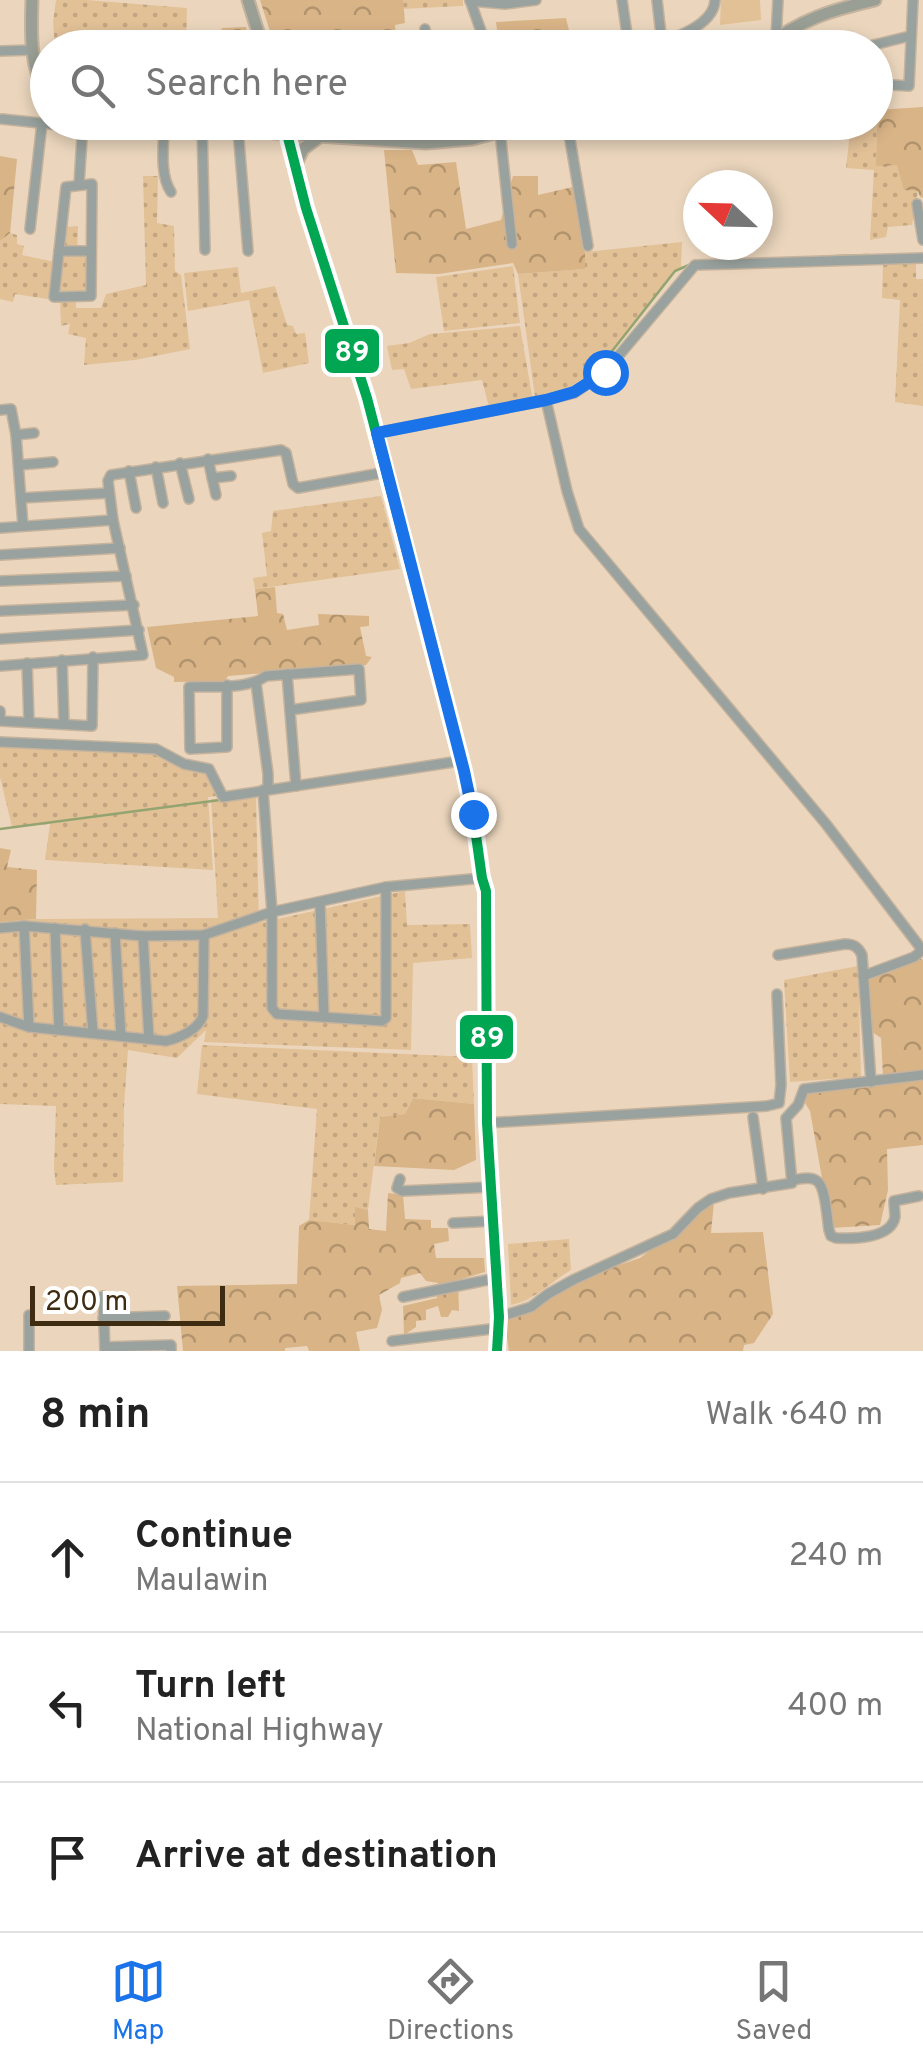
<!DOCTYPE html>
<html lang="en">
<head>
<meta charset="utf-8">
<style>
  body { margin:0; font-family:Overpass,sans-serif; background:#f2f2f2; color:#222 }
  .compass { position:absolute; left:683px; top:170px; width:90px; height:90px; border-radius:50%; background:#fff; box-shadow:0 5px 15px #0003; rotate:292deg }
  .scale { position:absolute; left:30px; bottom:25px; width:195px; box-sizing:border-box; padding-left:10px; border:5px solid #3d2b12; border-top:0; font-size:28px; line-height:35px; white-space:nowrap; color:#3d2b12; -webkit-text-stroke:8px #fff; paint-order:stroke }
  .stop { position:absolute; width:30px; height:30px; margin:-22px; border:8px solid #1a73e8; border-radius:50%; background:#fff }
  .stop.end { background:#1a73e8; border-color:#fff; box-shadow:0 2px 10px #0008 }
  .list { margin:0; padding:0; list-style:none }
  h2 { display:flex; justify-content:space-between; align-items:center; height:130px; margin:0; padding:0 40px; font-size:42px }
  h2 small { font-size:32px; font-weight:400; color:#767676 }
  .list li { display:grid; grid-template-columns:65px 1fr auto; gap:30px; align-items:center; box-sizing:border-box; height:150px; padding:0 40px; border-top:2px solid #e0e0e0 }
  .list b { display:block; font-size:38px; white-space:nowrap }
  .list p { margin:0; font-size:32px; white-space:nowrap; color:#767676 }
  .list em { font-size:32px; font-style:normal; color:#767676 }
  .icon { flex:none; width:55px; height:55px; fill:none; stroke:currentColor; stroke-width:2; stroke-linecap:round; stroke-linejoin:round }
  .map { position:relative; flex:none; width:923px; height:1351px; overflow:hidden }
  .search { position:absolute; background:#fff; box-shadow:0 5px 15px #0003; left:30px; right:30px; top:30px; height:110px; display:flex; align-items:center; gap:25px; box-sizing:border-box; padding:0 35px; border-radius:55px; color:#767676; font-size:38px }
  .sheet { height:580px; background:#fff }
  nav { display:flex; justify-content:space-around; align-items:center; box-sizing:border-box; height:140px; border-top:2px solid #e0e0e0; background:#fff; font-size:28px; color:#767676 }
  nav a { display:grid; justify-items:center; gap:5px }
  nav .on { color:#1a73e8 }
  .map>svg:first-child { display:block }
</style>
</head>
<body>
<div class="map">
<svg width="923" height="1351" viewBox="0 0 923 1351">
  <defs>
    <pattern id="grass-dots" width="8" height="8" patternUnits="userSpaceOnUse" patternTransform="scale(2.5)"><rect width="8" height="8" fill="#e2c197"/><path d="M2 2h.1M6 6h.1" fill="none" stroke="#c3a681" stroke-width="1.8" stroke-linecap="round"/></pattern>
    <pattern id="forest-crowns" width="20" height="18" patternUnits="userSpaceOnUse" patternTransform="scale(2.5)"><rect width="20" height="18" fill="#d9b487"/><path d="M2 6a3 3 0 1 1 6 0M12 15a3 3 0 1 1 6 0" fill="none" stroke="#b1936d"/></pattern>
  </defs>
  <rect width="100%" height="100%" fill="#ebd6bd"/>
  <g fill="url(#grass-dots)">
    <path d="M 56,0 L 87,0 L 187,8 L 186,47 L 55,47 L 53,22 Z"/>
    <path d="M 403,0 L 463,0 L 463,6 L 402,9 Z"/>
    <path d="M 877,110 L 876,165 L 897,165 L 918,191 L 912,225 L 888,227 L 886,237 L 870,240 L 874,170 L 846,168 L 851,123 L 876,122 Z"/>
    <path d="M 143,176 L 158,176 L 157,223 L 174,226 L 175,271 L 181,275 L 190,349 L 135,360 L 84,365 L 86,338 L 68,334 L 70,324 L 61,326 L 60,301 L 15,294 L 13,302 L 0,299 L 0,241 L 10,233 L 17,235 L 17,244 L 24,246 L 22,255 L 55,262 L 65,227 L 78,226 L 77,256 L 88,257 L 90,292 L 76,294 L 76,308 L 101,308 L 106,294 L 146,285 Z"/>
    <path d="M 682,242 L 681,268 L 675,271 L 598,369 L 570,387 L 535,397 L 518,274 L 585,269 L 585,252 Z"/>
    <path d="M 916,261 L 916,279 L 923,279 L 923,406 L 895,402 L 900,300 L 882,298 L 883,263 Z"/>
    <path d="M 513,266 L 520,323 L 444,331 L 436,277 Z"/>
    <path d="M 238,267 L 241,293 L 275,286 L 287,325 L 293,326 L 296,334 L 305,333 L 309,363 L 263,373 L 249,300 L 188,311 L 184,273 Z"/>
    <path d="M 520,326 L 533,401 L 489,407 L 482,380 L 411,389 L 404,369 L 392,370 L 387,346 L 409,343 L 430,334 Z"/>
    <path d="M 381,496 L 400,569 L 255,589 L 253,578 L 267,576 L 262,533 L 271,531 L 273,511 Z"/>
    <path d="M 0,746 L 155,753 L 206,774 L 217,796 L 208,797 L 213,870 L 45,860 L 50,824 L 12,827 L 0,777 Z"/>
    <path d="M 256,798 L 259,923 L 405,891 L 407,925 L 470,924 L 472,958 L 413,963 L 411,1050 L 204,1042 L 206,1030 L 177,1058 L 128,1050 L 124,1107 L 123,1182 L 56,1185 L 54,1168 L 56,1106 L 0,1104 L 0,922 L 36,919 L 218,918 L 211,799 Z"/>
    <path d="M 858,966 L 861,1077 L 790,1082 L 784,980 Z"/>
    <path d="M 202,1045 L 472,1057 L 474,1104 L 413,1098 L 405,1114 L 380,1117 L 368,1210 L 355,1208 L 355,1225 L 309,1220 L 317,1109 L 197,1094 Z"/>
    <path d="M 569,1239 L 571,1270 C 552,1281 534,1301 511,1305 L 508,1244 Z"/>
  </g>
  <g fill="url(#forest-crowns)">
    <path d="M 260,0 L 403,0 L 405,23 L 395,25 L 396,37 L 417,40 L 417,47 L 275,47 Z"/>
    <path d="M 566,18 L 573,47 L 499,47 L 496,22 Z"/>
    <path d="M 246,27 L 251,47 L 231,47 L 231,40 L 219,37 L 222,28 Z"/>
    <path d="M 923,107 L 923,198 L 920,197 L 918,191 L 904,190 L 897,165 L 876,166 L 877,110 Z"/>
    <path d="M 384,150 L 412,150 L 418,165 L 456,162 L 466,229 L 501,220 L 513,176 L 538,176 L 538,195 L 573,187 L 585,252 L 585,269 L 518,274 L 513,263 L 439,274 L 396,273 Z"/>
    <path d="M 0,156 L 17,159 L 10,233 L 0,241 Z"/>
    <path d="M 275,587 L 277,613 L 283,614 L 287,630 L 319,625 L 318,614 L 369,616 L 369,626 L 360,627 L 366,656 L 372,657 L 366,665 L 228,676 L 225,681 L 174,682 L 174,677 L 156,668 L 147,627 L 258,616 L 255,589 Z"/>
    <path d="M 0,848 L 11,850 L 7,867 L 37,870 L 36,919 L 0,922 Z"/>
    <path d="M 915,953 L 923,960 L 923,1073 L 883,1076 L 881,1038 L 872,1032 L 867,979 L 900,957 Z"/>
    <path d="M 923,1078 L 923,1145 L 887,1149 L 888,1190 L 880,1225 L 831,1228 L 810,1111 L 805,1103 L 807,1091 Z"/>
    <path d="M 413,1098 L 474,1104 L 476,1160 L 454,1170 L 374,1166 L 380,1117 L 405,1114 Z"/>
    <path d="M 388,1193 L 403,1195 L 405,1219 L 431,1220 L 431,1228 L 448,1228 L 449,1241 L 434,1244 L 436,1258 L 484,1258 L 485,1272 L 458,1280 L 459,1311 L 452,1310 L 448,1317 L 441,1317 L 438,1306 L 426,1310 L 426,1320 L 416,1321 L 416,1327 L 404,1335 L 403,1306 L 437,1298 L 438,1283 L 426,1281 L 420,1273 L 401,1278 L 400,1283 L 379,1295 L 382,1310 L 377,1328 L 356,1332 L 360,1351 L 309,1351 L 307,1346 L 285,1348 L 285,1351 L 183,1351 L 177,1286 L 297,1284 L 299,1226 L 309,1220 L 355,1225 L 355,1207 L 368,1210 L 369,1229 L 386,1231 Z"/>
    <path d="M 714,1202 L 711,1233 L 763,1232 L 773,1314 L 754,1343 L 744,1345 L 743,1351 L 509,1351 L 504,1319 L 570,1282 L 640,1258 Z"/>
  </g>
  <path fill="#e2c197" d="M 721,0 L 760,0 L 761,20 L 720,25 Z"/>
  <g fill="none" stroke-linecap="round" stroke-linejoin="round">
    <g stroke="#93a470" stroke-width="2.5">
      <path d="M 836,256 L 868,255"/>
      <path d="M 573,389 L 598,369 L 675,271 L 689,265"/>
      <path d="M 0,829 L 220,800"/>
    </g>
    <defs>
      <g id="minor">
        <path d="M 470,0 L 487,48"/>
        <path d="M 622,0 L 629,48"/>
        <path d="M 657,0 L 662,43"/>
        <path d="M 470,1 L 505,4 L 536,0"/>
        <path d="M 425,29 L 425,48"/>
        <path d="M 776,38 L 778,0"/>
        <path d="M 640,48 C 663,43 714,28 715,0"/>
        <path d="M 861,48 L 910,36"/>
        <path d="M 0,51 L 33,50"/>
        <path d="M 876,84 L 909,86 L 913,0"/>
        <path d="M 2,119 L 59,125 L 60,122"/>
        <path d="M 499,122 L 512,244"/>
        <path d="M 567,122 L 588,246"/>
        <path d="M 164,123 C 164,144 159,174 171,192"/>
        <path d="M 202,125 L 205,250"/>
        <path d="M 238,129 L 248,251"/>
        <path d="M 426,143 L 427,122"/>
        <path d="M 92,184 L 91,296 L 54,297 L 66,187 Z"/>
        <path d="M 79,185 L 83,122"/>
        <path d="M 917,204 L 923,240"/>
        <path d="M 30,229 L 42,123"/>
        <path d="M 59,251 L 91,251"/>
        <path d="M 546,400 L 567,491 L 579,529 L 826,824 L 920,947 L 920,952 L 914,957 L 863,976"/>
        <path d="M 0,410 L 11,409 L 16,435 L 23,526"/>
        <path d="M 377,433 L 546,400 L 574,393 L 605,372 L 695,265 L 923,258"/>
        <path d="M 16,435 L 34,433"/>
        <path d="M 208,459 L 216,495"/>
        <path d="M 180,463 L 189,499"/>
        <path d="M 19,465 L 53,462"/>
        <path d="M 156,467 L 163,503"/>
        <path d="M 129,471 L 136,508"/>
        <path d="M 212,478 L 231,476"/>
        <path d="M 21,498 L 109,493"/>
        <path d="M 0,528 L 113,520"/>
        <path d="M 0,555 L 120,548"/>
        <path d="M 0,581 L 126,576"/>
        <path d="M 0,611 L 134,605"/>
        <path d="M 0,639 L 139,630"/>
        <path d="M 62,660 L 64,724"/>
        <path d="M 27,663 L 29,722"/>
        <path d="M 0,666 L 143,655 L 113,520 L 108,481 L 111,475 L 281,450 L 286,453 L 293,484 L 298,488 L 387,472"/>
        <path d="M 287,674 L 296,786"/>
        <path d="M 256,683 L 268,774 L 268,789"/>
        <path d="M 227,685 L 227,747 L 190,749 L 189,687 C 212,686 247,690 266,676 L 359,669 L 361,700 L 290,710"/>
        <path d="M 0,711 L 0,721 L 92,726 L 93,657"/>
        <path d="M 0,742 L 156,749 L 184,764 L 209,769 L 223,797 L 460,761"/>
        <path d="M 263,790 L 272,912 L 272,1008 L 277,1014 L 382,1021 L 386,1018 L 386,887"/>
        <path d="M 320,903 L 324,1017"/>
        <path d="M 24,926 L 29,1027"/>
        <path d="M 0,928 L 24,926 L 143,936 L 204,935 L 272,912 L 386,887 L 482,878"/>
        <path d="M 55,928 L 59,1029"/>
        <path d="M 85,929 L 93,1033"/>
        <path d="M 115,933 L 121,1036"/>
        <path d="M 143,936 L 149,1039"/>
        <path d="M 778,955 L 845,944 C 854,944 858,947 862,955 L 871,1082"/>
        <path d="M 0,1017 L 29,1027 L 166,1041 C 179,1038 198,1030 203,1016 L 204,935"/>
        <path d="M 753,1117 L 763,1189"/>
        <path d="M 487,1123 L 767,1106 L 779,1103 L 781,1085 L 777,994"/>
        <path d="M 400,1179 L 397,1188 L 402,1191 L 492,1187"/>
        <path d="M 792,1180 C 800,1179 811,1176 817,1181 C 826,1187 827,1219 829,1230 L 831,1236 L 836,1238 C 852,1239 891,1239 895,1217 C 895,1212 894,1206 894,1201 L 919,1196"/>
        <path d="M 453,1223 L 494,1221"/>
        <path d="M 103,1296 L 105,1351"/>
        <path d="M 403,1297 L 497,1278"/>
        <path d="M 499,1317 L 531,1307 L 548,1294 L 573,1280 L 673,1234 L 698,1208 L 711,1199 L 729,1193 L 792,1183 L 786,1118 L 798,1105 L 804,1089 L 923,1075"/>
        <path d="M 103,1318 L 165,1316"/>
        <path d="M 392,1341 L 499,1328"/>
        <path d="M 105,1347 L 171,1345 L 171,1351"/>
        <path d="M 29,1351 L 29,1315"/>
      </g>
      <g id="major">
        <path d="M 32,0 C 31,32 29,68 48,96"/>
        <path d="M 248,0 L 263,48"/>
        <path d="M 766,48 C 796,20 836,9 875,0"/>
        <path d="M 164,122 L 287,134 L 426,143 L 472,139 L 536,122"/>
        <path d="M 284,122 L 306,208 L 367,398 L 464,771 L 473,814 L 482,878 L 486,891 L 487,1123 L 499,1317 L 497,1351"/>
        <path d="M 294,168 L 303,149 L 319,137"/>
      </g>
    </defs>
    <use href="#minor" stroke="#c5b39e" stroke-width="12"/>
    <use href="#major" stroke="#c5b39e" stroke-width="15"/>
    <use href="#minor" stroke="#99a29e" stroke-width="9"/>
    <use href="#major" stroke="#9a9f95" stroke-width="11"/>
    <defs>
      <path id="bus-1" d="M 284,122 L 306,208 L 367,398 L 464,771 L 473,814 L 482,878 L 486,891 L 487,1123 L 499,1317 L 497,1351"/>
    </defs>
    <use href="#bus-1" stroke="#fff" stroke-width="18"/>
    <use href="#bus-1" stroke="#00a651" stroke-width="10"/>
  </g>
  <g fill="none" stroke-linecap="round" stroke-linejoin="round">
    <path stroke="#1a73e8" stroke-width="12" d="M 473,814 L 464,771 L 377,433 L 546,400 L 574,392 L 605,372"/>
  </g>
  <g stroke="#fff" stroke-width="4">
    <rect x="323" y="327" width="58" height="48" rx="10" fill="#00a651"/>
    <rect x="458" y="1013" width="57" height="48" rx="10" fill="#00a651"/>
  </g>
  <g font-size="28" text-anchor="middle" font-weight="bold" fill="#fff">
    <text x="352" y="361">89</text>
    <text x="487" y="1047">89</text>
  </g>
</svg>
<svg class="compass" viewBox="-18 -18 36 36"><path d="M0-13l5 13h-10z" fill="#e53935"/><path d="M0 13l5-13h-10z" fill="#767676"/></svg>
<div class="scale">200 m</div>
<div class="stop" style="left:605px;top:372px"></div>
<div class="stop end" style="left:473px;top:814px"></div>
<div class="search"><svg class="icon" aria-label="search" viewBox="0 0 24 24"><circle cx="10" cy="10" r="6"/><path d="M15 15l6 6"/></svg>Search here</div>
</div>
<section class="sheet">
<h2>8 min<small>Walk · 640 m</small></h2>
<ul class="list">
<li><svg class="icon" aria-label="ahead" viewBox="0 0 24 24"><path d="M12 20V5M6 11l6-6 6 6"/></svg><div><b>Continue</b><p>Maulawin</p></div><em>240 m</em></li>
<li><svg class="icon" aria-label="left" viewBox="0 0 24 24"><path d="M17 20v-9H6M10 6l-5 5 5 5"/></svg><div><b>Turn left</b><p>National Highway</p></div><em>400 m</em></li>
<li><svg class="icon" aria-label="arrive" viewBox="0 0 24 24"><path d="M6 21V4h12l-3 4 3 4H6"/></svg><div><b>Arrive at destination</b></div></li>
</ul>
</section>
<nav>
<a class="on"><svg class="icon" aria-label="map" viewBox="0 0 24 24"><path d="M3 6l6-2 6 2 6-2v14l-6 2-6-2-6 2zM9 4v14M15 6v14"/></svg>Map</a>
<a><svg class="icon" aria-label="directions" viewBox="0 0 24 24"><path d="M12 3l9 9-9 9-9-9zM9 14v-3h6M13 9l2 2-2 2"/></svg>Directions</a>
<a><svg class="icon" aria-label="saved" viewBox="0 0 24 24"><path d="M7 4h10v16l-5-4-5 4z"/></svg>Saved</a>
</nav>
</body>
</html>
